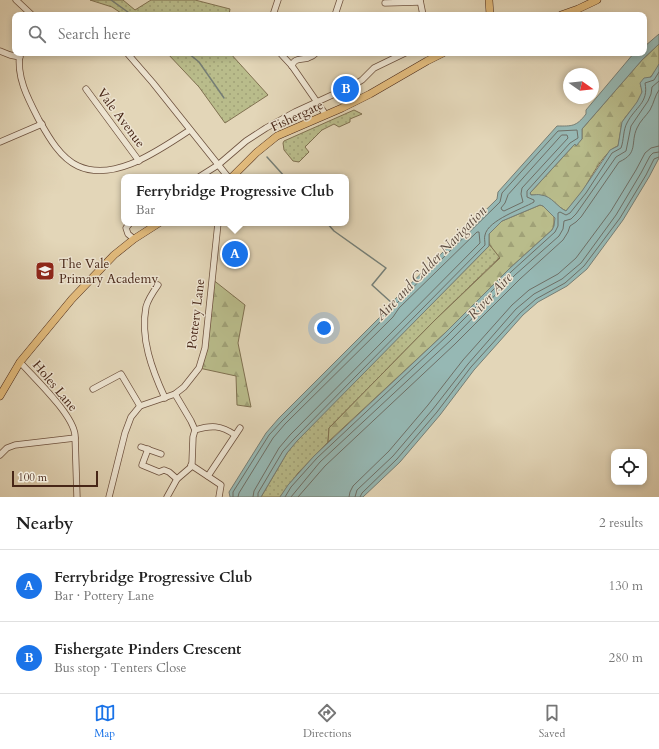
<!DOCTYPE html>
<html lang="en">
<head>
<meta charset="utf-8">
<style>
  body { margin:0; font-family:Cardo,serif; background:#f2f2f2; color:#222 }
  .controls { position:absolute; right:12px; bottom:12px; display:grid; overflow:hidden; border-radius:8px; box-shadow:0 2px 6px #0003 }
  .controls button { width:36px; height:36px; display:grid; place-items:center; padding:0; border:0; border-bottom:1px solid #e0e0e0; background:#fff; color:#222; font:20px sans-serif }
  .compass { position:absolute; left:563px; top:68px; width:36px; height:36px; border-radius:50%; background:#fff; box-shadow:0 2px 6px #0003; rotate:104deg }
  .scale { position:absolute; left:12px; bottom:10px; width:86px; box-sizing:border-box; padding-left:4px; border:2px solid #472617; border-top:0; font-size:11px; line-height:14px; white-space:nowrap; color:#472617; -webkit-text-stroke:3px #ede4d1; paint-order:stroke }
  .you { position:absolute; left:324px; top:328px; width:14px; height:14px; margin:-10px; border:3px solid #fff; border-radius:50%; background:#1a73e8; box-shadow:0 0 0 6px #1a73e833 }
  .badge { display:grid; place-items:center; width:26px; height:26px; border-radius:50%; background:#1a73e8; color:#fff; font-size:13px; font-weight:700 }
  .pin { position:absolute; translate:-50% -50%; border:2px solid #fff; box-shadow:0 1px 4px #0006 }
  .popup { position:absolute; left:121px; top:174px; width:228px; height:52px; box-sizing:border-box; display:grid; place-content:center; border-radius:8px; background:#fff; filter:drop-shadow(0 1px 3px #0005); font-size:13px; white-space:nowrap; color:#767676 }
  .popup b { font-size:15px; color:#222 }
  .popup::after { content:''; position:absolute; left:50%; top:100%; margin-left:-8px; border:8px solid transparent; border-top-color:#fff }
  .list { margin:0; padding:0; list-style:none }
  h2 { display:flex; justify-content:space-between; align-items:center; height:52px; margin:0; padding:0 16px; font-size:17px }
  h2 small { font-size:13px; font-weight:400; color:#767676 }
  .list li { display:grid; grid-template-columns:26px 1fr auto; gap:12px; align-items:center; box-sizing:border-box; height:72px; padding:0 16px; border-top:1px solid #e0e0e0 }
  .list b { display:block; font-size:15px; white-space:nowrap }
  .list p { margin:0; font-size:13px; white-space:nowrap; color:#767676 }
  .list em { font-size:13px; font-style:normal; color:#767676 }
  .icon { flex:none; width:22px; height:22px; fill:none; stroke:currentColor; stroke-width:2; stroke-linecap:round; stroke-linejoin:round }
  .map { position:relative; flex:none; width:659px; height:497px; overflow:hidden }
  .search { position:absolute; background:#fff; box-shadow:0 2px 6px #0003; left:12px; right:12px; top:12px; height:44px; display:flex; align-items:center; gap:10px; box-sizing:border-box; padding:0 14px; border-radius:8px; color:#767676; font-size:15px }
  .sheet { height:196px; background:#fff }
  nav { display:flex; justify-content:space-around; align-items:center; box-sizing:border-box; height:56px; border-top:1px solid #e0e0e0; background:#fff; font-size:11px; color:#767676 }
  nav a { display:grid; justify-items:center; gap:2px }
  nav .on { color:#1a73e8 }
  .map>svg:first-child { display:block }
</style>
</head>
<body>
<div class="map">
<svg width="659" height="497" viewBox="0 0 659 497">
  <defs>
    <pattern id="grass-dots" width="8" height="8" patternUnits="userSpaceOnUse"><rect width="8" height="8" fill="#b9bc8b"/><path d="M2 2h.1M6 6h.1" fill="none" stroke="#a0a177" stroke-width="1.8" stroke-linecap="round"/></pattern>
    <pattern id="forest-firs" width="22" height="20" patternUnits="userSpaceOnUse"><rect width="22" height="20" fill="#b9bc8b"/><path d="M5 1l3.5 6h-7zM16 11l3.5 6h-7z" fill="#a0a177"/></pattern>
  </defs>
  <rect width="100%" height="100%" fill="#e3d6b8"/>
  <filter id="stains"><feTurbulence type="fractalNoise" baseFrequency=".005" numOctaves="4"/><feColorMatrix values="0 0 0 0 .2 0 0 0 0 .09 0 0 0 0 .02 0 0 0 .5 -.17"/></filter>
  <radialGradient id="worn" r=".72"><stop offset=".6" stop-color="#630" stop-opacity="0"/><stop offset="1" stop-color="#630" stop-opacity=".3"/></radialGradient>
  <g fill="url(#grass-dots)" stroke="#807151">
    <path d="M 90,0 L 123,0 L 135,10 L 151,0 L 195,0 L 230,9 L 229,15 L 124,15 L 112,7 Z"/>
    <path d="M 167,53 L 230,53 L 268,95 L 225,123 L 199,87 Z"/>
    <path d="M 354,110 L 362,114 L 350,119 L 350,122 L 339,127 L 334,124 L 322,130 L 305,147 L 309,152 L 299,162 L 293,161 L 284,150 L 283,143 L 284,141 Z"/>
    <path d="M 489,244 L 500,257 L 434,321 L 329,428 L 328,442 L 298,473 L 280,497 L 261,497 L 287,453 L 297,440 L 489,246 Z"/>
  </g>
  <g fill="url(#forest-firs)" stroke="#807151">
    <path d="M 659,44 C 659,50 659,58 659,64 C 657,73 647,79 641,86 C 647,98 628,111 623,121 C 620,128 620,139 618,146 C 605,150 591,177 584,189 C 578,197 572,204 566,211 C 550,202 552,195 531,195 L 530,193 L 573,146 L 575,144 L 576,145 L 582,139 L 582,129 L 642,60 Z"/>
    <path d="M 540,205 L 543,206 L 554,217 L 554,226 L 552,230 L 509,269 L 445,333 L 328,442 L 329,428 L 434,321 L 500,258 L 489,244 L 489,234 L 502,221 Z"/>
    <path d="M 212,279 L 245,305 L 238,343 L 251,407 L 237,405 L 236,376 L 199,368 L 205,347 Z"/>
  </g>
  <path fill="#96b8b4" stroke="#767e75" d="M 659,34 L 659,44 L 642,60 L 582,129 L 582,139 L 576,146 L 575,144 L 573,146 L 530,193 L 531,195 C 535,195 538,194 541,195 C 552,196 557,207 566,211 L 582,191 L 610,150 L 618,146 L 622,122 L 637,102 L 642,92 L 640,83 L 644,78 L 651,77 L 659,64 L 659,158 L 649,177 L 623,220 L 587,269 L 567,286 L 538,302 L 523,315 L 474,370 L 440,415 L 400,462 L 363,497 L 280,497 L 288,485 L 314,456 L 445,333 L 509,269 L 552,230 L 554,226 L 555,218 L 543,206 L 540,205 L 502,221 L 489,234 L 489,246 L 297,441 L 287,453 L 261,497 L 230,497 L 229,492 L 266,433 L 279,418 L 387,310 L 391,303 L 497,199 L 498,192 L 557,126 C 572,126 576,127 586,114 L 586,110 L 634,53 L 644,53 L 644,46 L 645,46 Z"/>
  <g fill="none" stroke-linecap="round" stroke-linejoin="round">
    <g stroke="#6e6f66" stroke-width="1">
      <path d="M 562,135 L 567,135 L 568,138 L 522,188 L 521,194 L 523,202 L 504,211 L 502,210 L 501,208 L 505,203 L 508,195 Z"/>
      <path d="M 233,497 L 233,492 L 269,435 L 282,421 L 389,313 L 395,305 L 500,202 L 502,193 L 558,131 L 577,130 L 578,138 L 570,143 L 527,191 L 527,197 L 534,200 L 534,202 C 522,209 488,220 485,235 C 484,238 485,241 485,245 L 294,439 L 283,451 L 258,493 L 258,497"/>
      <path d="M 238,497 L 239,493 L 273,438 L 285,424 L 393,317 L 399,308 L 477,232 L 479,232 L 480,243 L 290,435 L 279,448 L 254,491 L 253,497"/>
      <path d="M 285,497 L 291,487 L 317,458 L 447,336 L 512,271 L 555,232 L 558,226 L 558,213 L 560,212 L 566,215 L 570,213 L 586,193 L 612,153 L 621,148 C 624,140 623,130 627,123 C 635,107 649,103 645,83 L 654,80 L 659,72"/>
      <path d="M 291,497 L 320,462 L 451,340 L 515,275 L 559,236 L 563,229 L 564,221 L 571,219 L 576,214 L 616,157 L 626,151 L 631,126 L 648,101 L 651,94 L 652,87 L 659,81"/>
      <path d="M 298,497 L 325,466 L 455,344 L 520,279 L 563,240 L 568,232 L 570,226 L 576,222 L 581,217 L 619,162 C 639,153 630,143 637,128 C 640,121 646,116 650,110 C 654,103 655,95 659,90"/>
      <path d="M 349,497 L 350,492 L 353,486 L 389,451 L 428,405 L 463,360 L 512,305 L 529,290 L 558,274 L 576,258 L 611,211 L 636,170 L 645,153 L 651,148 L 659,146"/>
      <path d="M 355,497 L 357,490 L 393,456 L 433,409 L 468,364 L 516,309 L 534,294 L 562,279 L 581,263 L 616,215 L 641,173 L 650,156 L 653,153 L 659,152"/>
      <path d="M 360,497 L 362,493 L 397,459 L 437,412 L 471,367 L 520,313 L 536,299 L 565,283 L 584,266 L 620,218 L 646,175 L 654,159 L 659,157"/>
    </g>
    <g stroke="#767e75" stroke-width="1.5">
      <path d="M 111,0 L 132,15"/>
      <path d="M 188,53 L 199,62 L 224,98"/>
      <path d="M 267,157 L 285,177"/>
      <path d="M 327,223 L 334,231 L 386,268 L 372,285 L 393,304"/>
    </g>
    <defs>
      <g id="minor">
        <path d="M 16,0 L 32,15"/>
        <path d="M 420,0 L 423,15"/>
        <path d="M 385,3 L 420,2"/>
        <path d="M 273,15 L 278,0"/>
        <path d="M 335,15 L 340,0"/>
        <path d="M 0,51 L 10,55 L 20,57"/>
        <path d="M 20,53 C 16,77 28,99 39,120 C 48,136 60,158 78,166 C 115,183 160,149 190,130"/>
        <path d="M 127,53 L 153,83 L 228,177"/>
        <path d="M 280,53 L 292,66 L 326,115"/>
        <path d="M 292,66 C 294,58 300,60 308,58 C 311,57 314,55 316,53"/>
        <path d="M 86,89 L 139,161"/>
        <path d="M 0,142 L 42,124"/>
        <path d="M 199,177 L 218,165 L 246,141 L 266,128 L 295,112 L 354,85 L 362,80 L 374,68 L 405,53"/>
        <path d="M 130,223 L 126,228 L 128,234 L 134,239"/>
        <path d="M 158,285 C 153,292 148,299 146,307 C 140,338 152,370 165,398"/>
        <path d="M 20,362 C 34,378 73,414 75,435 L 77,497"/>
        <path d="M 93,389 L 121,374 L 140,406"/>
        <path d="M 195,430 C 211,425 221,425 235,435"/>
        <path d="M 141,447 L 161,454"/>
        <path d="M 148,449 L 142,465 L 159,472 L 164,470 L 169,472 L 177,479"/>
        <path d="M 0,455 L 7,448 L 15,445 L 75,438"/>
        <path d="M 191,465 L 221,485 L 219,497"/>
        <path d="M 208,476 L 240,428"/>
        <path d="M 109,497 L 125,433 L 131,417 L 140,406 L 175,394 L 184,387 L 199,368 L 205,348 L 218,223"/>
        <path d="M 167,497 L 177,479 L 191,467 L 192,463 L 193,437 L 195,430 L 191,421 L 175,394"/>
      </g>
      <g id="major">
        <path d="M 489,0 L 490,15"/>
        <path d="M 561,15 L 578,9 L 597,0"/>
        <path d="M 232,177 L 256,153 L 277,136 L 342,108 L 370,94 L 427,61 L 443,53"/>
        <path d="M 0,396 L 20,362 L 72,299 L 114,255 L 134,239 L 159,223"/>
      </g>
    </defs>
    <use href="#minor" stroke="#6e523f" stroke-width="7"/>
    <use href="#major" stroke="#472617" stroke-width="8"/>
    <use href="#minor" stroke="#ede4d1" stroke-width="5.5"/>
    <use href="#major" stroke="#e2bb7c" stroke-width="7"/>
  </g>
  <defs>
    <symbol id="school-square" viewBox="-11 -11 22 22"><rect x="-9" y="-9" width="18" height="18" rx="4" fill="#8f2418" stroke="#ede4d1"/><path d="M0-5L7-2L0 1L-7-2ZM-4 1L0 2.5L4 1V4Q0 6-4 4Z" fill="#fff"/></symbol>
  </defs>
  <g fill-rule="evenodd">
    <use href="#school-square" x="34" y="260" width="22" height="22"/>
  </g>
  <g text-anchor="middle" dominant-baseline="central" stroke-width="3" stroke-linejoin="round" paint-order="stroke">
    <g font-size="13" fill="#472617" stroke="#ede4d1">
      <text transform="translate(297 116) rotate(-25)">Fishergate</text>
      <text transform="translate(121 118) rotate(53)">Vale Avenue</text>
      <text transform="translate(196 314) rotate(-83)">Pottery Lane</text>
      <text transform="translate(55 386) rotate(50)">Holes Lane</text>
    </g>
    <g font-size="13" fill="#472617" stroke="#ede4d1" text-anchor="start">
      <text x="59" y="264">The Vale<tspan x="59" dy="15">Primary Academy</tspan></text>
    </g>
    <g font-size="14" font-style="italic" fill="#5b4a3e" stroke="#ede4d1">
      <text transform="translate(431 263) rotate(-46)">Aire and Calder Navigation</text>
      <text transform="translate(490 296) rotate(-47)">River Aire</text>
    </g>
  </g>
  <rect width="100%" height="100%" filter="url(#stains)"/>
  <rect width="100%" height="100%" fill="url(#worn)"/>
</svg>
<div class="controls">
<button><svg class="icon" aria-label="locate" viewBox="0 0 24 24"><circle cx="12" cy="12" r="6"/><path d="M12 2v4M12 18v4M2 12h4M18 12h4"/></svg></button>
</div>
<svg class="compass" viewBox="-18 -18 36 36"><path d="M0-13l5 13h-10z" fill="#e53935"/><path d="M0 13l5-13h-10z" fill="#767676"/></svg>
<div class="scale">100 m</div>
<div class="you"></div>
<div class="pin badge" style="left:235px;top:254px">A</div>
<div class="popup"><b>Ferrybridge Progressive Club</b>Bar</div>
<div class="pin badge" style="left:346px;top:89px">B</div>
<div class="search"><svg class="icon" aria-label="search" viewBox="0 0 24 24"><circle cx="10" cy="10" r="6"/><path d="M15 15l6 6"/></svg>Search here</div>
</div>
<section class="sheet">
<h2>Nearby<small>2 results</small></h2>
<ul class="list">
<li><span class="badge">A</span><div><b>Ferrybridge Progressive Club</b><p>Bar · Pottery Lane</p></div><em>130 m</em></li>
<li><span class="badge">B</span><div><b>Fishergate Pinders Crescent</b><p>Bus stop · Tenters Close</p></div><em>280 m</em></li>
</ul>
</section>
<nav>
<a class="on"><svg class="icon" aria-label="map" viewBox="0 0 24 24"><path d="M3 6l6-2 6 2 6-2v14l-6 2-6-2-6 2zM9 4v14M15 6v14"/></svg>Map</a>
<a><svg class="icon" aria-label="directions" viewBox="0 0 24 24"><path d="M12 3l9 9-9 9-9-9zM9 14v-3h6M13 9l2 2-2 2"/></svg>Directions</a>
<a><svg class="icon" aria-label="saved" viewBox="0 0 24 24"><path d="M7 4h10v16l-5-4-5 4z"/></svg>Saved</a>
</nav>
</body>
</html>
